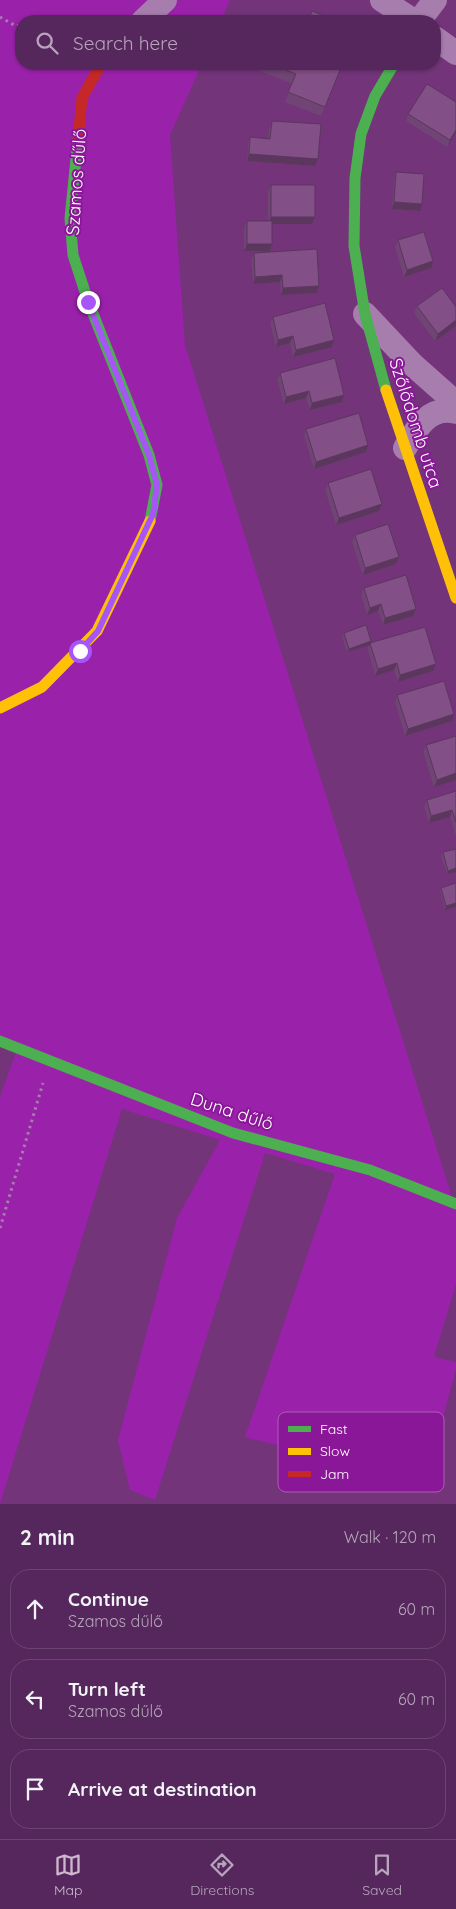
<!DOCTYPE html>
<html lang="en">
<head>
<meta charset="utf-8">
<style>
  body { margin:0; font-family:Quicksand,sans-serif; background:#5c2f62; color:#f1f3f6 }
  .stop { position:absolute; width:15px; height:15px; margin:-11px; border:4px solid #a855f7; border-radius:50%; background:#fff }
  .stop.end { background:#a855f7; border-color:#fff; box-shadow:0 1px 5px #0008 }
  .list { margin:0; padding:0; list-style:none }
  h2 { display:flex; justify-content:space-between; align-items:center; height:65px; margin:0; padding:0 20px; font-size:21px }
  h2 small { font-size:16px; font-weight:400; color:#b6a5bb }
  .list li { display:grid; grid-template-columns:32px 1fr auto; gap:15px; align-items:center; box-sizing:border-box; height:80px; margin:0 10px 10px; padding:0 10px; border:1px solid #6c4472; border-radius:20px }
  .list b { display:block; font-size:19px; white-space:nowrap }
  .list p { margin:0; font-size:16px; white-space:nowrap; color:#b6a5bb }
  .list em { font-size:16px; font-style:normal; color:#b6a5bb }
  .icon { flex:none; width:28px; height:28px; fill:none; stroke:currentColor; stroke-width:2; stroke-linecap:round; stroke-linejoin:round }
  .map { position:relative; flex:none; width:456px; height:1504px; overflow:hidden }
  .search { position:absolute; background:#56275c; box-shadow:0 1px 4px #0004; left:15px; right:15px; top:15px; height:55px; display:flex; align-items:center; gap:12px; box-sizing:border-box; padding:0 18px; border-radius:20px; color:#b6a5bb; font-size:19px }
  .sheet { height:335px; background:#56275c }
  nav { display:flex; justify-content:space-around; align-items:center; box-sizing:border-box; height:70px; border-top:1px solid #6c4472; background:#56275c; font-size:14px; color:#b6a5bb }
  nav a { display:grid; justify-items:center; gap:2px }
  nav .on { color:#ceb8d0 }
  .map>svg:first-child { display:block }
</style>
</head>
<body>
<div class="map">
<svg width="456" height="1504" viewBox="0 0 456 1504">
  <rect width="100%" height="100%" fill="#73347a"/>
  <path fill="#9a22aa" d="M 0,0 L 230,0 L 221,21 L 21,21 L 21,64 L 202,64 L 170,135 L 185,345 L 456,1210 L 456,1284 L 434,1357 L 456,1362 L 456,1369 L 426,1482 L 245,1437 L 335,1174 L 265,1153 L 155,1500 L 130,1490 L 118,1440 L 177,1218 L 220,1140 L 122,1109 L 0,1504 L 0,1097 L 16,1052 L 0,1046 Z"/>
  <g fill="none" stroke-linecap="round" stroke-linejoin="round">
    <g stroke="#a77dad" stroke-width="3" stroke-dasharray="2.5 4" stroke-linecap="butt">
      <path d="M 0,17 L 16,26 L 21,25"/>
      <path d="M 32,21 L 43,18 L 46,21"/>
      <path d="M 0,1228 L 43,1083"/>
    </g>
    <g stroke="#a77dad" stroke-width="24">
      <path d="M 382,0 L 414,21"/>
      <path d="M 143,21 L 165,0"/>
      <path d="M 419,21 L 435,0"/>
      <path d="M 435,38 L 456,53"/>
      <path d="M 365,314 L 412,364 L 456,403"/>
      <path d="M 405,448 C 416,429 429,405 456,412"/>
    </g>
    <g stroke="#4caf50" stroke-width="11">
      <path d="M 78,139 L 70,218 L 73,255 L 88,301 L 149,455 L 157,485 L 150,521"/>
      <path d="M 386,390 L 365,314 L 354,246 L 355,178 L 361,134 L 375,96 L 394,64"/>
      <path d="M 0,1041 L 233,1133 L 370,1170 L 456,1204"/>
    </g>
    <g stroke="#ffc107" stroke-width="11">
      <path d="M 386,390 L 456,598"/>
      <path d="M 0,708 L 42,687 L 97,631 L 150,521"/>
    </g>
    <path stroke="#c62828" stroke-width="11" d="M 78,139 L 82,98 L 101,64"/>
  </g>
  <g fill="#704474">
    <path d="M 252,64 L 324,64 L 336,80 L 321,116 L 285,102 L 292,84 L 251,67 Z"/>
    <path d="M 331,64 L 348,64 L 345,70 Z"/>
    <path d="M 408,114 L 456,133 L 447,147 L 406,121 Z"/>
    <path d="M 272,121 L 318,159 L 315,166 L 247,161 L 248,144 L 250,137 L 268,139 L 269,128 Z"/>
    <path d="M 396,172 L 420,211 L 392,209 L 394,179 Z"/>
    <path d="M 271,185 L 315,217 L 312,224 L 272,224 L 272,244 L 270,251 L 244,251 L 244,228 L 247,221 L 268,221 L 268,192 Z"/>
    <path d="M 398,240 L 431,268 L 404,277 L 395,247 Z"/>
    <path d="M 254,253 L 317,293 L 281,295 L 280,282 L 253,284 L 251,260 Z"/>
    <path d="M 417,306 L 456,307 L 456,326 L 435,341 L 414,313 Z"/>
    <path d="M 273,317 L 334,340 L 332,347 L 293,357 L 290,343 L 276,347 L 270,324 Z"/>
    <path d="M 280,373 L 344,395 L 342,402 L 310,410 L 306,398 L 284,404 L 277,380 Z"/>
    <path d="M 306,429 L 366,452 L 314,469 L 304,436 Z"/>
    <path d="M 328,483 L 379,511 L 336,525 L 325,490 Z"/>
    <path d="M 355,535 L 399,557 L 396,564 L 363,575 L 352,542 Z"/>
    <path d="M 364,588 L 416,609 L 413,616 L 383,625 L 378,611 L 367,615 L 361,595 Z"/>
    <path d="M 344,633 L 370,643 L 433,671 L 398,682 L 394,670 L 375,676 L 368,650 L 369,645 L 347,652 L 342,637 Z"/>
    <path d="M 397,695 L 454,714 L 452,721 L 405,736 L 395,702 Z"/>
    <path d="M 456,736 L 456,780 L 434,787 L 423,752 L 426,745 Z"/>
    <path d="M 456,791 L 456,834 L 455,834 L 450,817 L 429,823 L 424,807 L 427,800 Z"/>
    <path d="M 456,849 L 456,872 L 447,874 L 441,856 L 443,852 Z"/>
    <path d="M 456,883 L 445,910 L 440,891 L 441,888 Z"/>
  </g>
  <g fill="#5b375e">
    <path d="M 456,130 L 456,133 L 447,147 L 450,140 Z"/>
    <path d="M 249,154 L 318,159 L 315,166 L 247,161 Z"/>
    <path d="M 394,202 L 422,204 L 420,211 L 392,209 Z"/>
    <path d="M 271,217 L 315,217 L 312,224 L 268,224 Z"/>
    <path d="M 247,244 L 272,244 L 270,251 L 244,251 Z"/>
    <path d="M 433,261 L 431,268 L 404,277 L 407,270 Z"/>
    <path d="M 282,275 L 280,282 L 253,284 L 255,277 Z"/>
    <path d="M 319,286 L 317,293 L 281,295 L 283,288 Z"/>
    <path d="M 456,320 L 456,326 L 435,341 L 438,334 Z"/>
    <path d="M 293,336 L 290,343 L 276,347 L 278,340 Z"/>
    <path d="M 334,340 L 332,347 L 293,357 L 296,350 Z"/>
    <path d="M 309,391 L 306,398 L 284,404 L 286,397 Z"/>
    <path d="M 344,395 L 342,402 L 310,410 L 312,403 Z"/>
    <path d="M 368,445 L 366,452 L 314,469 L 316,462 Z"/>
    <path d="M 382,504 L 379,511 L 336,525 L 339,518 Z"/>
    <path d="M 399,557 L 396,564 L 363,575 L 365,568 Z"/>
    <path d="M 381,604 L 378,611 L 367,615 L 370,608 Z"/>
    <path d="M 416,609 L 413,616 L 383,625 L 385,618 Z"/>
    <path d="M 371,641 L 370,645 L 347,652 L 349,649 Z"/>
    <path d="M 397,663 L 394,670 L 375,676 L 378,669 Z"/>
    <path d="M 436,664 L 433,671 L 398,682 L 400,675 Z"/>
    <path d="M 454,714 L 452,721 L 405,736 L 408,729 Z"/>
    <path d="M 456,773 L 456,780 L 434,787 L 437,780 Z"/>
    <path d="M 452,810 L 450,817 L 429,823 L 431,816 Z"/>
    <path d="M 456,868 L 456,872 L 447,874 L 448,871 Z"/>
    <path d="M 456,903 L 456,907 L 445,910 L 446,906 Z"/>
  </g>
  <g fill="#824f87" stroke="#5b375e">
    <path d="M 312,11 L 336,21 L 308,21 Z"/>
    <path d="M 271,64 L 324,64 L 340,70 L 325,107 L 288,92 L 296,74 Z"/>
    <path d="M 427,84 L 456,102 L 456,130 L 450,140 L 408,114 Z"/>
    <path d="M 272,121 L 321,124 L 318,159 L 249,154 L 250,137 L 270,139 Z"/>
    <path d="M 396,172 L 424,174 L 422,204 L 394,202 Z"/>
    <rect x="271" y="185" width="44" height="32"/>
    <rect x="247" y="221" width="25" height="23"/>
    <path d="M 424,232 L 433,261 L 407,270 L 398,240 Z"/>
    <path d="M 317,249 L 319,286 L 283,288 L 282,275 L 255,277 L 254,253 Z"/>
    <path d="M 442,288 L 456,307 L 456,320 L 438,334 L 417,306 Z"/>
    <path d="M 325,303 L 334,340 L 296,350 L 293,336 L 278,340 L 273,317 Z"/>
    <path d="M 335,358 L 344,395 L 312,403 L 309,391 L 286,397 L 280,373 Z"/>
    <path d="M 359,413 L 368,445 L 316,462 L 306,429 Z"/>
    <path d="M 371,469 L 382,504 L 339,518 L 328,483 Z"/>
    <path d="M 388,524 L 399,557 L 365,568 L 355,535 Z"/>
    <path d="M 406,575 L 416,609 L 385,618 L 381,604 L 370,608 L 364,588 Z"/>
    <path d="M 366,625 L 371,641 L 349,649 L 344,633 Z"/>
    <path d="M 425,627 L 436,664 L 400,675 L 397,663 L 378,669 L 370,643 Z"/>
    <path d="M 444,681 L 454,714 L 408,729 L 397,695 Z"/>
    <path d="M 456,736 L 456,773 L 437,780 L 426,745 Z"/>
    <path d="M 456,791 L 456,822 L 452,810 L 431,816 L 427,800 Z"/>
    <path d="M 456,849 L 456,868 L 448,871 L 443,852 Z"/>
    <path d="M 456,883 L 456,903 L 446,906 L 441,888 Z"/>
  </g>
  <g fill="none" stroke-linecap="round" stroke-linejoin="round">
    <path stroke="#a855f7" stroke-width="6" d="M 80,651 L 98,631 L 153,514 L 157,485 L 149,455 L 88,302"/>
  </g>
  <g text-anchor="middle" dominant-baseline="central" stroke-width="4" stroke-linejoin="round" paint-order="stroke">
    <g font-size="18" fill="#fff" stroke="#8a1797">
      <text transform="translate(76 182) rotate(-86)">Szamos dűlő</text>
      <text transform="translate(416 423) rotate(72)">Szőlődomb utca</text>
      <text transform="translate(232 1111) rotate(18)">Duna dűlő</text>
    </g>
  </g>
  <rect x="278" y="1412" width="166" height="80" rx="8" fill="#8a1797" stroke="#ad5db6" stroke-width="1"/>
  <rect x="288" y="1426" width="23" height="6" fill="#4caf50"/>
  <rect x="288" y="1448" width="23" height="7" fill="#ffc107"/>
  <rect x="288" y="1471" width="23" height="6" fill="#c62828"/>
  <g font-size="14" fill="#fff">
    <text x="320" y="1434">Fast</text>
    <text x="320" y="1456">Slow</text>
    <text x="320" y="1479">Jam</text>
  </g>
</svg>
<div class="stop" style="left:80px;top:651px"></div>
<div class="stop end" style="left:88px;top:302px"></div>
<div class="search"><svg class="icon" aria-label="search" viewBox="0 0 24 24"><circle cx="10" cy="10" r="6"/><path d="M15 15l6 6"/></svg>Search here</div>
</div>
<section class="sheet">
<h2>2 min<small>Walk · 120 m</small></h2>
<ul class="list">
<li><svg class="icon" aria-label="ahead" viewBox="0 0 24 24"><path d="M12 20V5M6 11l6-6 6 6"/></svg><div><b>Continue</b><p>Szamos dűlő</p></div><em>60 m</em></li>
<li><svg class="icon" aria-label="left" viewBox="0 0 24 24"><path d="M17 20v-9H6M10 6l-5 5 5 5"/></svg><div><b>Turn left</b><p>Szamos dűlő</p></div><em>60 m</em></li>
<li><svg class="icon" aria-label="arrive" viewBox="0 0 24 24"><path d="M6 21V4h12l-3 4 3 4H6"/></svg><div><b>Arrive at destination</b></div></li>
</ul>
</section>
<nav>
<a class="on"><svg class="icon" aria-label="map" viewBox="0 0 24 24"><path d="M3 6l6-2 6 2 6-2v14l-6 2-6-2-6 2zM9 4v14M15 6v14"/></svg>Map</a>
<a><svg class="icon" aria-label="directions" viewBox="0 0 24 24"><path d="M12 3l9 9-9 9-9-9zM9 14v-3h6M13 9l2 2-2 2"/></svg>Directions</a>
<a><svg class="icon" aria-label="saved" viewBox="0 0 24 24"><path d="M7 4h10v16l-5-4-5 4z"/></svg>Saved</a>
</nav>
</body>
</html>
